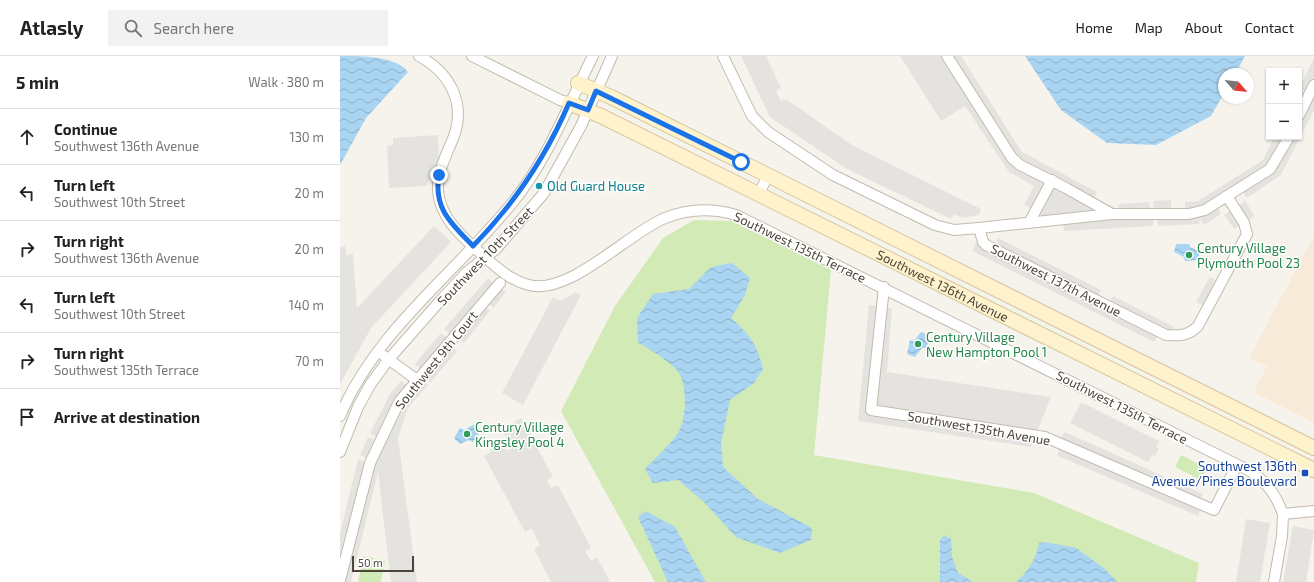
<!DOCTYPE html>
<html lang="en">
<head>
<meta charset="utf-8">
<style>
  body { margin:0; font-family:"Exo 2",sans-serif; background:#f2f2f2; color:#222 }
  .controls { position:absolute; right:12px; top:12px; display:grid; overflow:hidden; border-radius:0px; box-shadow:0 1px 3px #0004 }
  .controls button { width:36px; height:36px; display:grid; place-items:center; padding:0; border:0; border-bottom:1px solid #e0e0e0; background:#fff; color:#222; font:20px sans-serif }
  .compass { position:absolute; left:878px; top:12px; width:36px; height:36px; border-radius:50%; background:#fff; box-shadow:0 1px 3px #0004; rotate:118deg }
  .scale { position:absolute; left:12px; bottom:10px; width:62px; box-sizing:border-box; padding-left:4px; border:2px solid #4b4439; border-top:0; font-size:11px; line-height:14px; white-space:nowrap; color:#4b4439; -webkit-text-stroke:3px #fff; paint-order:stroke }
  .stop { position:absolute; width:12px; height:12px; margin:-9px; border:3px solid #1a73e8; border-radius:50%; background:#fff }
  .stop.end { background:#1a73e8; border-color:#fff; box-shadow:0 1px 4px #0008 }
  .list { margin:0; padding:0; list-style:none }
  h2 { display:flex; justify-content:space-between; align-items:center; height:52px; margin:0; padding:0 16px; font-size:17px }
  h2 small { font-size:13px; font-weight:400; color:#767676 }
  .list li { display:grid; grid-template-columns:26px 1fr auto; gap:12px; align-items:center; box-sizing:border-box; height:56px; padding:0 16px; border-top:1px solid #e0e0e0 }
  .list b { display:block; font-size:15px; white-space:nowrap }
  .list p { margin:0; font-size:13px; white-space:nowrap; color:#767676 }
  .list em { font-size:13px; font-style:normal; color:#767676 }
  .icon { flex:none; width:22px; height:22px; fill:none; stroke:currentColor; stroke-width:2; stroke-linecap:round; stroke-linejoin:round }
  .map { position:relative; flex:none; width:974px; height:526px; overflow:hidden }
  header { display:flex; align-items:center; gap:24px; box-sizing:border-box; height:56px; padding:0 20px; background:#fff; border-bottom:1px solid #e0e0e0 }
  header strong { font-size:19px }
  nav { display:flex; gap:22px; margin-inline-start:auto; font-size:14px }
  .search { width:280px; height:36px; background:#f2f2f2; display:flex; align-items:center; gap:10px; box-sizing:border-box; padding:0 14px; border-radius:0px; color:#767676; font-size:15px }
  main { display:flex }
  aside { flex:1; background:#fff }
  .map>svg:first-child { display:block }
</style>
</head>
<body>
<header>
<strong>Atlasly</strong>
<div class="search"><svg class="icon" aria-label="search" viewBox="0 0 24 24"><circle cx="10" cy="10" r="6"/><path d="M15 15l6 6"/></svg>Search here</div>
<nav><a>Home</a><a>Map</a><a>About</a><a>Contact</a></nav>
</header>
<main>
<aside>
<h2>5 min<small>Walk · 380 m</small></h2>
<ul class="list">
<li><svg class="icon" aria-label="ahead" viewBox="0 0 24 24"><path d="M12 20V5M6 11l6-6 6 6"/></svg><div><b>Continue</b><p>Southwest 136th Avenue</p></div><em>130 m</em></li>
<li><svg class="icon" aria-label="left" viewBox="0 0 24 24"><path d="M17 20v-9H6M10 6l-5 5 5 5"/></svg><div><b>Turn left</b><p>Southwest 10th Street</p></div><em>20 m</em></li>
<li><svg class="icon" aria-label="right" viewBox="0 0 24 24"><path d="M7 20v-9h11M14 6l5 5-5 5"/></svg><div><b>Turn right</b><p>Southwest 136th Avenue</p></div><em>20 m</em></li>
<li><svg class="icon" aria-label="left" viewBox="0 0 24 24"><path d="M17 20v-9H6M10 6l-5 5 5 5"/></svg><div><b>Turn left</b><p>Southwest 10th Street</p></div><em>140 m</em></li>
<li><svg class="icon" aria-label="right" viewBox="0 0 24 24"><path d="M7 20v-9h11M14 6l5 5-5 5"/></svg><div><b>Turn right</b><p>Southwest 135th Terrace</p></div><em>70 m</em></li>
<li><svg class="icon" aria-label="arrive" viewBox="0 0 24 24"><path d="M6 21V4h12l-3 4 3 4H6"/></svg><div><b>Arrive at destination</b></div></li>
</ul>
</aside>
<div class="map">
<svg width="974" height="526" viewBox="0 0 974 526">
  <defs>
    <pattern id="water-waves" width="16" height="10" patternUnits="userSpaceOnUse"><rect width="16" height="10" fill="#a9d4f2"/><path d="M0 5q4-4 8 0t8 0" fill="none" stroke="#8caec5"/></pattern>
  </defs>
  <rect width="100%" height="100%" fill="#f6f3ec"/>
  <path fill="#f7ead8" d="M 974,180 L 974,367 L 914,336 L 927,310 L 909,302 Z"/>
  <g fill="#d2eab5">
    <path d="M 354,164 L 392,165 L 491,214 L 474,399 L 694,437 L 859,507 L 856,526 L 315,526 L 221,355 L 275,250 L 323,182 Z"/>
    <path d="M 841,399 L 867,412 L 861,424 L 835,411 Z"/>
    <path d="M 23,500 L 45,505 L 41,526 L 18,526 Z"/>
  </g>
  <g fill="#e5e3e0">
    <path d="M 401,0 L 426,0 L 441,32 L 436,35 L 441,45 L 446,43 L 512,89 L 641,153 L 639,159 L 622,162 L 614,158 L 611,163 L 507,113 L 430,61 Z"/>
    <path d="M 560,0 L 621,0 L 682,96 L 757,136 L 754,142 L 779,154 L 779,148 L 809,146 L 810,154 L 814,154 L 813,145 L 831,144 L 831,154 L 845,153 L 845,146 L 858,145 L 923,104 L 934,81 L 959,81 L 959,32 L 974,2 L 974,54 L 941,119 L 907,142 L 903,136 L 896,140 L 896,146 L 898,150 L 905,145 L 915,160 L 894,173 L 884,159 L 889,155 L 887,151 L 883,150 L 878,152 L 881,158 L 864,169 L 860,162 L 859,168 L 818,170 L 817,163 L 813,163 L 813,170 L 724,175 L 723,168 L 701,159 L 700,157 L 684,149 L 694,130 L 669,116 L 625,50 L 601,65 Z"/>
    <path d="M 98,79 L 99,104 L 86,130 L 49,132 L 47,90 L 53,89 L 53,82 Z"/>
    <path d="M 94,170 L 111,186 L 31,272 L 0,328 L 0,191 L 5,190 L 6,199 L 13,198 L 17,252 Z"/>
    <path d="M 648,182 L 655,189 L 658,182 L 761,234 L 758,240 L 770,246 L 773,240 L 834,271 L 827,283 L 819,279 L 814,286 L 632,195 L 636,187 Z"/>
    <path d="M 870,221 L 884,229 L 870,253 L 856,246 Z"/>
    <path d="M 148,222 L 153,227 L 156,224 L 163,229 L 161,232 L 166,236 L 153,252 L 149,248 L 146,251 L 150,255 L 124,287 L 119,282 L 112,291 L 117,295 L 91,326 L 85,321 L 83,324 L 88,329 L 68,352 L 58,382 L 77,526 L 51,526 L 38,416 L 11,526 L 0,526 L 0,478 L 18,403 L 24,405 L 26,402 L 20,399 L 28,381 L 34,384 L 36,381 L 30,377 L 50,338 L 61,325 L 67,329 L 81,313 L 75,308 L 101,277 L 107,282 L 110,278 L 104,273 Z"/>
    <path d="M 236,236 L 241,239 L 183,349 L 162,337 L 213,241 L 221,245 Z"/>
    <path d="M 529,249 L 552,252 L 547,316 L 711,341 L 691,391 L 518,365 Z"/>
    <path d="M 741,346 L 819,385 L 816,391 L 819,392 L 815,400 L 812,399 L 808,406 L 730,367 Z"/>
    <path d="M 181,362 L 191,381 L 185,384 L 187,388 L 193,384 L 213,421 L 207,424 L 211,432 L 218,429 L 251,492 L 245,495 L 251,505 L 257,501 L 270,526 L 211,526 L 194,493 L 200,489 L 192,473 L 185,476 L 144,400 L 151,396 L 150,393 L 163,386 L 167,395 L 172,392 L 162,374 Z"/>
    <path d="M 725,376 L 863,438 L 860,443 L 861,452 L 858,460 L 718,400 L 720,383 Z"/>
    <path d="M 906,463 L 930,467 L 920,526 L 896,526 Z"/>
    <path d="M 953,470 L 974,474 L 966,526 L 943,526 Z"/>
  </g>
  <g fill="url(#water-waves)">
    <path d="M 0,0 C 20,0 57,0 68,16 L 26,62 L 0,109 Z"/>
    <path d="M 685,0 L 905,0 L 895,18 L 884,18 L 884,37 L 871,60 L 816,89 L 767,87 L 721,54 Z"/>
    <path d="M 836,188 L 849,188 L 850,191 L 860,196 L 858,204 L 845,205 L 844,201 L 834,196 Z"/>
    <path d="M 392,207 L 410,222 L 405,239 L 391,262 C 410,279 417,288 423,313 L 414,327 L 390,344 L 381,387 L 383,411 L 418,443 L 472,472 L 471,484 L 440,497 L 396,481 L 363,445 L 338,424 L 313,427 L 305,413 C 314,403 337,383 341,371 C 346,358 347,330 339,317 C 333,307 309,293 298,286 L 297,262 L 313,238 L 349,233 L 371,211 Z"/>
    <path d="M 581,276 L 589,279 L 587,292 L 582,292 L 575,301 L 567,298 L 570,284 L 574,285 Z"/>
    <path d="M 135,368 L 141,374 L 133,386 L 129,384 L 120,388 L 114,382 L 120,372 L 124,374 Z"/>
    <path d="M 306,455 L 335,471 L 366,526 L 328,526 L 298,461 Z"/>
    <path d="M 604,479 L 611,483 L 612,501 L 618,517 L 633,526 L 600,526 L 600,484 Z"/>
    <path d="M 705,486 L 736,492 L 765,513 L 777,526 L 676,526 C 687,518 697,501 699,487 Z"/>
  </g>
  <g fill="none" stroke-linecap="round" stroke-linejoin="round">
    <defs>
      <g id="street">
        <path d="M 79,0 C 109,16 126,46 114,80 C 107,98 97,115 98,135 C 100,160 119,178 137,194 C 153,208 168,224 189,229 C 229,240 288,177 325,162 C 348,153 372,152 396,159 L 910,415 C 927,426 936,439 943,458 L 974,455"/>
        <path d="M 132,0 L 220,44 L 229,47"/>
        <path d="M 383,0 L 412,60 L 428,76 L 493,119 L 595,169 L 614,174 L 639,172 L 643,186 L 646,189 L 826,279 C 840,280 848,280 858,270 L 907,178 L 904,167 L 887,140 L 930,113 L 949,81"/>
        <path d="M 607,0 L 672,102 L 680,109 L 726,132 L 772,158 L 849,158 L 865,154 L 887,140"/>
        <path d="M 959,59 L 974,29"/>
        <path d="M 419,138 L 428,119"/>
        <path d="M 689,167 L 712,124"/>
        <path d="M 639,172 L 772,158"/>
        <path d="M 544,231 L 531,354 L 705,381 L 874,454 L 897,409"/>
        <path d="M 44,300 L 77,324"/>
        <path d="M 0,360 C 36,274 116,217 173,146 C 208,103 228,49 253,0"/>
        <path d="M 0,396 L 18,351 L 30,329 L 49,303 L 100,245 L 127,216 L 156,193 L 204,137 L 241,70 L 272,0"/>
        <path d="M 0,524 L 30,407 L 59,346 L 160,227"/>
        <path d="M 934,526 L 942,480 L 943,458"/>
      </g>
      <g id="secondary">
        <path d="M 238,27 L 271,41 L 974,392"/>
        <path id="s1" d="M 229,47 L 261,60 L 974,414"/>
      </g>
    </defs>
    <use href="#street" stroke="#c2bbae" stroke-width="12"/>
    <use href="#secondary" stroke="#d6c79b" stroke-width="16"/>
    <use href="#street" stroke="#fff" stroke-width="10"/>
    <use href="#secondary" stroke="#fff3cd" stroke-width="14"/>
  </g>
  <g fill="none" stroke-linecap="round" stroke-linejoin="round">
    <path stroke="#1a73e8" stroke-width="5" d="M 99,119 C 93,153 112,168 133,190 C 174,148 206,101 229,47 L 248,54 L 256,35 L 401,106"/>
  </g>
  <circle fill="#0f9aa8" stroke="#fff" stroke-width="1.5" cx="199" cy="130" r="4"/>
  <g fill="#2e9e5b" stroke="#fff" stroke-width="1.5">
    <circle cx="849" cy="199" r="4"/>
    <circle cx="578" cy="288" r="4"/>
    <circle cx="127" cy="378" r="4"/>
  </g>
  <rect fill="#1a4fb4" stroke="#fff" stroke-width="1.5" x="961" y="413" width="8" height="8" rx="2"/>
  <g text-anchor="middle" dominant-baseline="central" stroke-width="3" stroke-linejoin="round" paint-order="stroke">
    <g font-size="13" fill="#0d838f" stroke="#fff" text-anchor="start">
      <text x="207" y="130">Old Guard House</text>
    </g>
    <g font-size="13" fill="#4b4439" stroke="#fff">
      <text transform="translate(460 191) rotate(26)">Southwest 135th Terrace</text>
      <text transform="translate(145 200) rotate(-46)">Southwest 10th Street</text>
      <text transform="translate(716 224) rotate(27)">Southwest 137th Avenue</text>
      <text stroke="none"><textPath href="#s1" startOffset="416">Southwest 136th Avenue</textPath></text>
      <text transform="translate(96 304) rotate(-51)">Southwest 9th Court</text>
      <text transform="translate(782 351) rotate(27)">Southwest 135th Terrace</text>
      <text transform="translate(639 372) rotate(10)">Southwest 135th Avenue</text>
    </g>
    <g font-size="13" fill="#27864d" stroke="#fff" text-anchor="start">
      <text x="857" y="192">Century Village<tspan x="857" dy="15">Plymouth Pool 23</tspan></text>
      <text x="586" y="281">Century Village<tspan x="586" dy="15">New Hampton Pool 1</tspan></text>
      <text x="135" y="371">Century Village<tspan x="135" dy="15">Kingsley Pool 4</tspan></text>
    </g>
    <g font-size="13" fill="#164399" stroke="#fff" text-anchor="end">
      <text x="957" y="410">Southwest 136th<tspan x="957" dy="15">Avenue/Pines Boulevard</tspan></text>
    </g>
  </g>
</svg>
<div class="controls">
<button>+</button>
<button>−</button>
</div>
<svg class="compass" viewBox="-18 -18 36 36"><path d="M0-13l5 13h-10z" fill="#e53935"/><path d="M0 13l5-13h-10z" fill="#767676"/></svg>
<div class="scale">50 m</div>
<div class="stop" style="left:401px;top:106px"></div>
<div class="stop end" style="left:99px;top:119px"></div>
</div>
</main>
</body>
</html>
